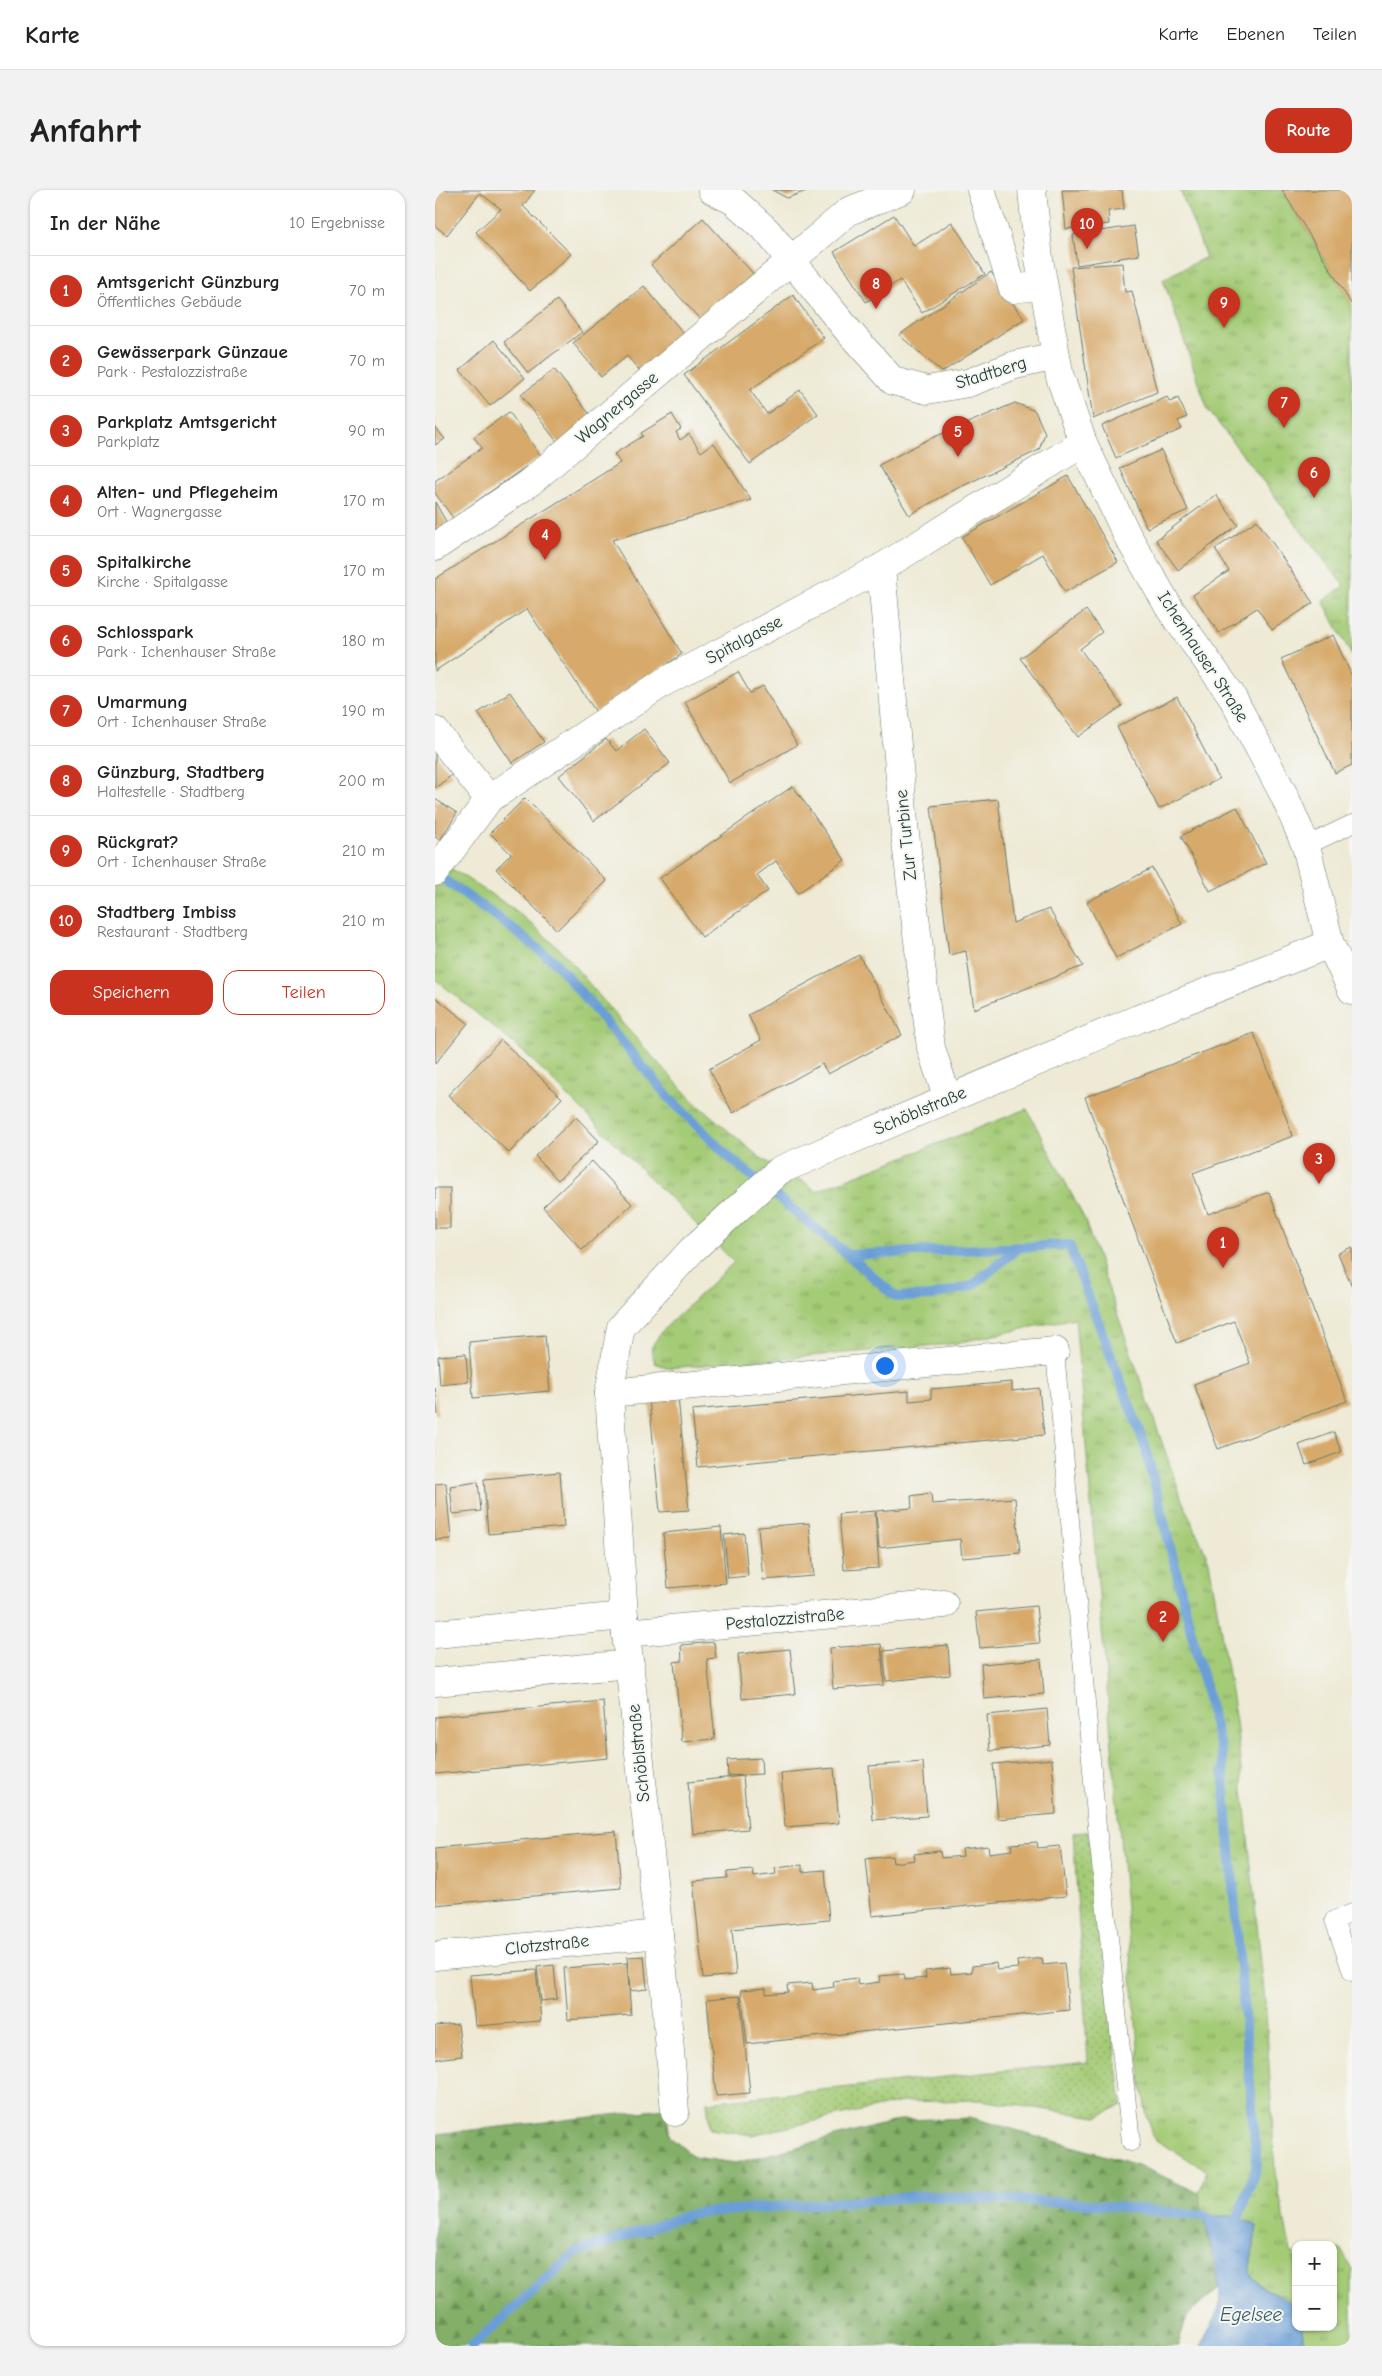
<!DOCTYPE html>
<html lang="de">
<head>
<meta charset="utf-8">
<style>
  body { margin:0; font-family:"Comic Neue",sans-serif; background:#f2f2f2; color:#222 }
  .controls { position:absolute; right:15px; bottom:15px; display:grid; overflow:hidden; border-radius:10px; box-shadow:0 1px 4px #0004 }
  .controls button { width:45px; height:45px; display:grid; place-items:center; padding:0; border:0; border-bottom:1px solid #e0e0e0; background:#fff; color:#222; font:25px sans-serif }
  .you { position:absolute; left:449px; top:1175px; width:18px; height:18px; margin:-12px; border:4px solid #fff; border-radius:50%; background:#1a73e8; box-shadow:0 0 0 8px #1a73e833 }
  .badge { display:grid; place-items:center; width:32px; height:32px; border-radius:50%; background:#c8321e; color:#fff; font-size:16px; font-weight:700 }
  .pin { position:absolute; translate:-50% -41px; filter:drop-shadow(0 1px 2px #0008) }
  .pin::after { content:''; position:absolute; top:26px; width:18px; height:15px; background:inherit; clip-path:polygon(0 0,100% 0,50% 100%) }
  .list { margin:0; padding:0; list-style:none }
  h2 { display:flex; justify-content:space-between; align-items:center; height:65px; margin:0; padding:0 20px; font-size:21px }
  h2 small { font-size:16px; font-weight:400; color:#767676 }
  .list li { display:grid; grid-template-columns:32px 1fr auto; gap:15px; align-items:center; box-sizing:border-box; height:70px; padding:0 20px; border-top:1px solid #e0e0e0 }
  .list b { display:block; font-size:19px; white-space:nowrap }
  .list p { margin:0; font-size:16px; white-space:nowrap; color:#767676 }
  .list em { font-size:16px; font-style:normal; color:#767676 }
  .actions { display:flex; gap:10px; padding:15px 20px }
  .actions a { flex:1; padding:11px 0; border:1px solid #c8321e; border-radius:15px; text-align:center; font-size:18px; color:#c8321e }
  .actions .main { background:#c8321e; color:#fff }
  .map { position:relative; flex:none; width:917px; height:2156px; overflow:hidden; border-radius:15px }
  header { display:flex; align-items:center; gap:30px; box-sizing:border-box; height:70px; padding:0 25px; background:#fff; border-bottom:1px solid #e0e0e0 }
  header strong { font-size:24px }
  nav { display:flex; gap:28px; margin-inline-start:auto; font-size:18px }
  .intro { display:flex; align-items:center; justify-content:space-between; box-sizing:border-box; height:120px; padding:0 30px }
  h1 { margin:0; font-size:35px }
  .button { padding:12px 22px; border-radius:15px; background:#c8321e; color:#fff; font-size:18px; font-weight:700 }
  main { display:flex; gap:30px; padding:0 30px }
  aside { flex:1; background:#fff; border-radius:15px; box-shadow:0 1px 4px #0004 }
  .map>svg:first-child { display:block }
</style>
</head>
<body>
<header>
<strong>Karte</strong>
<nav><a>Karte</a><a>Ebenen</a><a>Teilen</a></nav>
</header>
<div class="intro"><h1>Anfahrt</h1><a class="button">Route</a></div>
<main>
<aside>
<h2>In der Nähe<small>10 Ergebnisse</small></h2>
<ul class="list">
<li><span class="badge">1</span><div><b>Amtsgericht Günzburg</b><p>Öffentliches Gebäude</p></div><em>70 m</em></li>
<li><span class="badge">2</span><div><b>Gewässerpark Günzaue</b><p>Park · Pestalozzistraße</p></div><em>70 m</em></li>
<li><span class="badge">3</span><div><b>Parkplatz Amtsgericht</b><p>Parkplatz</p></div><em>90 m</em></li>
<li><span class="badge">4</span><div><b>Alten- und Pflegeheim</b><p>Ort · Wagnergasse</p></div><em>170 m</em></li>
<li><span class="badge">5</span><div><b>Spitalkirche</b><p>Kirche · Spitalgasse</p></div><em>170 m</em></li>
<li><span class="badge">6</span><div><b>Schlosspark</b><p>Park · Ichenhauser Straße</p></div><em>180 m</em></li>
<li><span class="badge">7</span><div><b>Umarmung</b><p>Ort · Ichenhauser Straße</p></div><em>190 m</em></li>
<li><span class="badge">8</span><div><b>Günzburg, Stadtberg</b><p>Haltestelle · Stadtberg</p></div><em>200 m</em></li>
<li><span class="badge">9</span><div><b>Rückgrat?</b><p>Ort · Ichenhauser Straße</p></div><em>210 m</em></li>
<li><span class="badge">10</span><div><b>Stadtberg Imbiss</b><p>Restaurant · Stadtberg</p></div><em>210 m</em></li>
</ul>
<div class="actions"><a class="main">Speichern</a><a>Teilen</a></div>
</aside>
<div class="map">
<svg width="917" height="2156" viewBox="0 0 917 2156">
  <defs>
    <pattern id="grass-dots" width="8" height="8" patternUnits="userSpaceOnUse" patternTransform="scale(1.25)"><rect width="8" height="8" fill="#a4cb76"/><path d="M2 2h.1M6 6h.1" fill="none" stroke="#85a662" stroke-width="1.8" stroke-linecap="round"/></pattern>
    <pattern id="forest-firs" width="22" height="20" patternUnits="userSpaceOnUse" patternTransform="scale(1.25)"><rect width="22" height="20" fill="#83af67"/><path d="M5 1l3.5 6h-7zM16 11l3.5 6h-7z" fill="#6b9056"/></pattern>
    <pattern id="park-tufts" width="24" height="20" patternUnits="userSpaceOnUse" patternTransform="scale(1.25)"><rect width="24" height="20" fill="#a4cb76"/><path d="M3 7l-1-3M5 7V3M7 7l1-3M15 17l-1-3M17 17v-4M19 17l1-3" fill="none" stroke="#85a662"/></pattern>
    <pattern id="water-ripples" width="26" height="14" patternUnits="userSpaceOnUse" patternTransform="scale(1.25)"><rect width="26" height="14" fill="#6a9ed6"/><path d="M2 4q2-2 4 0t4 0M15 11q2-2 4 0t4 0" fill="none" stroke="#5782ae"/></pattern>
  </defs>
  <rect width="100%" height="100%" fill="#f6f6f2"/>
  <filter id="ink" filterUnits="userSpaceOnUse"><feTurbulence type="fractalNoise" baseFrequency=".02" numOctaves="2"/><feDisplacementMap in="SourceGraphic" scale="10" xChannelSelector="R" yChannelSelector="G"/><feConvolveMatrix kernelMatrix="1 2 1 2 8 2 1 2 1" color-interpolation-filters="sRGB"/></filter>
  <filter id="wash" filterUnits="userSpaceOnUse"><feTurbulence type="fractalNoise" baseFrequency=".0096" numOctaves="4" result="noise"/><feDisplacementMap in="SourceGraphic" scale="20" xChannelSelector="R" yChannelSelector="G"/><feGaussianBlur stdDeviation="1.12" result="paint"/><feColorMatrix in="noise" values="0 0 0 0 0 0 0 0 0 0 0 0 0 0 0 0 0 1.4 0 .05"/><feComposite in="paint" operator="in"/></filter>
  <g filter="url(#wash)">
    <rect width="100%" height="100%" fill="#eeead5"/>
    <path fill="url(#grass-dots)" stroke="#628455" d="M 653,1642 L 687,1915 L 662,1927 L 544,1910 L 467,1912 L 317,1945 L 275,1939 L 272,1912 L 653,1872 L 638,1643 Z"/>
    <path fill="url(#forest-firs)" stroke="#51764e" d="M 231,1919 L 235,1947 L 259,1967 L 301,1973 L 465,1930 L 539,1928 L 703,1975 L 764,2003 L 784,2098 L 752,2126 L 743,2156 L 0,2156 L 0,1944 Z"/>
    <g fill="url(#park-tufts)" stroke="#628455">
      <path d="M 745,0 L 847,0 L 917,115 L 917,466 L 888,411 L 909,396 L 773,220 L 728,89 L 771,67 Z"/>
      <path d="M 0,668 L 79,719 L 126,760 L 188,834 L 256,909 L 323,966 L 345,980 L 371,993 L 381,1001 L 592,919 L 649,1028 L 747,1310 L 774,1371 L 801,1532 L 831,1821 L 840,1983 L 856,2062 L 861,2064 L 861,2119 L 852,2108 L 829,2098 L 814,2083 L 822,2036 L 798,2026 L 769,2026 L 764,2003 L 772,1980 L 719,1949 L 711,1922 L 706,1891 L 640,1128 L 516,1154 L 234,1178 L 220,1173 L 216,1158 L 226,1142 L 299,1072 L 91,864 L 0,789 Z"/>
      <path d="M 905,2058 L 917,2079 L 917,2156 L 869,2156 L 867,2137 L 898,2137 L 898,2061 Z"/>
    </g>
    <path fill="url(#water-ripples)" stroke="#446e85" d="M 769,2026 L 798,2026 L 822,2036 L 814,2083 C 819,2088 824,2096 831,2099 C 853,2112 861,2108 861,2137 L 867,2137 L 869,2156 L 767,2156 C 770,2142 782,2131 784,2117 C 788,2090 774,2053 769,2026 Z"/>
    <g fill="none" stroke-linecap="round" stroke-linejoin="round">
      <g stroke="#6a9ed6" stroke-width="10">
        <path d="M 1,684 L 62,727 L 120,772 L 235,909 L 295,968 L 413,1065 L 634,1055 L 710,1256 L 787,1565 L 822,1975 L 804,2026 L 793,2034"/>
        <path d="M 413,1065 L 461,1107 L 496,1106 L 537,1096 L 583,1058"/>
        <path d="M 37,2156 L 140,2063 L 259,2023 L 490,2006 L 647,2013 L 769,2026 L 781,2031"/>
      </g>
    </g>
    <g id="blocks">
      <g fill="#d7aa6c">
        <path d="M 0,0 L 100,0 L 88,16 L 136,64 L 95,101 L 41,42 L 66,19 L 45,3 L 12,45 L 0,36 Z"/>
        <path d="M 337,0 L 374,0 L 352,8 Z"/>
        <path d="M 627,0 L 687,0 L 689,19 L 673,21 L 674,34 L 631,39 Z"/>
        <path d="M 847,0 L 917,0 L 917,115 Z"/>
        <path d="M 459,25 L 479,56 L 517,32 L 550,84 L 487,123 L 465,90 L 431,112 L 399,62 Z"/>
        <path d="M 268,28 L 323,89 L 271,136 L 216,75 Z"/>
        <path d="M 699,36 L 704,65 L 642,75 L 638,45 Z"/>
        <path d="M 687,73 L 690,102 L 697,101 L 722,202 L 658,229 L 636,77 Z"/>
        <path d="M 556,82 L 589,129 L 507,182 L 464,145 Z"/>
        <path d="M 209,96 L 254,150 L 210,187 L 192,166 L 166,187 L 138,153 Z"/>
        <path d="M 358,105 L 389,148 L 315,200 L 332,224 L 365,200 L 383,224 L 315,274 L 249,185 Z"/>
        <path d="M 122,110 L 147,142 L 93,183 L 69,152 Z"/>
        <path d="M 59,150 L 90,188 L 55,216 L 25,180 Z"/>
        <path d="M 119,179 L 160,231 L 126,257 L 86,205 Z"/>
        <path d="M 732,207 L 735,212 L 743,208 L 752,227 L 743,231 L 747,239 L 681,268 L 667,236 Z"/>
        <path d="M 580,213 L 600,221 L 610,243 L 604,260 L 521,299 L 474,325 L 444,275 L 492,250 Z"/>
        <path d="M 74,222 L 106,266 L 18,328 L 0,303 L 0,291 L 47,258 L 39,247 Z"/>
        <path d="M 237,224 L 246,239 L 241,242 L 245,250 L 254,244 L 266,262 L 279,253 L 316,310 L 177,350 L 247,464 L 161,522 L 92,419 L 0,481 L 0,389 L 185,273 L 179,264 L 208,246 L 206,243 Z"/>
        <path d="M 0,237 L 10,249 L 0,255 Z"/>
        <path d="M 726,260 L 753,320 L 712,338 L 685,278 Z"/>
        <path d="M 633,286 L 683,372 L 630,402 L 608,364 L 555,395 L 527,347 Z"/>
        <path d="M 781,305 L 803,335 L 743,380 L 721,350 Z"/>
        <path d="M 0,312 L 13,335 L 0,343 Z"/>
        <path d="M 822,330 L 878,413 L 837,440 L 822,418 L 784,443 L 758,405 L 794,381 L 780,359 Z"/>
        <path d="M 651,420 L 667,442 L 645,459 L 687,516 L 643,547 L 585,468 Z"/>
        <path d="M 898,445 L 917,486 L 917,575 L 900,583 L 846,469 Z"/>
        <path d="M 303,482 L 315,503 L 328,496 L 362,555 L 295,593 L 250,512 Z"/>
        <path d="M 75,502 L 109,552 L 77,573 L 43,523 Z"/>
        <path d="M 742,507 L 784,589 L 724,619 L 682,537 Z"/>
        <path d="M 209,539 L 235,573 L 159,631 L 124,586 L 171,549 L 181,561 Z"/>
        <path d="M 0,563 L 17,585 L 0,598 Z"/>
        <path d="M 358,596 L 410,670 L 363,703 L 341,671 L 322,685 L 333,701 L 267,747 L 225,688 Z"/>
        <path d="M 90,608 L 172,691 L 122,740 L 61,679 L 76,664 L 55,643 Z"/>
        <path d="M 0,609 L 22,623 L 5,650 L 0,647 Z"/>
        <path d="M 563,609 L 578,733 L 614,719 L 648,776 L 539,819 L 531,761 L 514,765 L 496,616 Z"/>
        <path d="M 802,617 L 831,673 L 775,701 L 746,646 Z"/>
        <path d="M 717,678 L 747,734 L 681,768 L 652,712 Z"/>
        <path d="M 424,765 L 467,845 L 393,884 L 387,874 L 298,923 L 274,879 L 326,850 L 313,825 Z"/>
        <path d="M 0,807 L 33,833 L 0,874 Z"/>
        <path d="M 819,843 L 858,946 L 758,983 L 773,1024 L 834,1002 L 912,1211 L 783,1259 L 759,1194 L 815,1173 L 799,1131 L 742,1153 L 650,907 Z"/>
        <path d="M 66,850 L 127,908 L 74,963 L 13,905 Z"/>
        <path d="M 141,927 L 164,951 L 123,990 L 100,966 Z"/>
        <path d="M 157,971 L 197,1014 L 147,1060 L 108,1017 Z"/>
        <rect x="0" y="998" width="15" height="40"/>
        <path d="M 917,1057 L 917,1097 L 903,1063 Z"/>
        <path d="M 110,1145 L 115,1201 L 38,1208 L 34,1152 Z"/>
        <path d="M 31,1164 L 33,1192 L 5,1195 L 3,1166 Z"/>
        <path d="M 577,1192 L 577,1201 L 604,1198 L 609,1245 L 263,1277 L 257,1220 L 474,1201 L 474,1211 L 496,1209 L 496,1199 Z"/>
        <path d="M 0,1198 L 3,1224 L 0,1224 Z"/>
        <path d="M 243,1207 L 254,1320 L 225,1322 L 214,1209 Z"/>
        <path d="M 899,1242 L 906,1262 L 871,1275 L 864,1255 Z"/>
        <path d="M 125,1282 L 129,1337 L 53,1344 L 49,1289 Z"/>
        <path d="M 43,1292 L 46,1321 L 18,1324 L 15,1296 Z"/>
        <path d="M 11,1293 L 16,1349 L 0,1350 L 0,1294 Z"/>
        <path d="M 496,1303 L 497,1314 L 580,1308 L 585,1363 L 527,1368 L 525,1349 L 444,1358 L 441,1321 L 477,1318 L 476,1306 Z"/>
        <path d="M 440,1321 L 444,1378 L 409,1380 L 404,1324 Z"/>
        <path d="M 374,1333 L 379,1386 L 328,1390 L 323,1337 Z"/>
        <path d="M 286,1337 L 291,1393 L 233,1398 L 228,1343 Z"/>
        <path d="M 309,1343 L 313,1386 L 293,1388 L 289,1345 Z"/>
        <path d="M 601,1416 L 605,1453 L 545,1458 L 541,1422 Z"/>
        <path d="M 279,1452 L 281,1468 L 272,1469 L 280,1549 L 247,1552 L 239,1472 L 247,1471 L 246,1455 Z"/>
        <path d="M 446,1454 L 449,1495 L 398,1499 L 395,1458 Z"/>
        <path d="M 513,1455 L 515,1485 L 451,1491 L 448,1461 Z"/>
        <path d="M 355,1459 L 360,1504 L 307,1509 L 303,1464 Z"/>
        <path d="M 606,1469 L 609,1504 L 549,1509 L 546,1474 Z"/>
        <path d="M 168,1511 L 173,1568 L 0,1584 L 0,1527 Z"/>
        <path d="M 612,1519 L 615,1555 L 555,1561 L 552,1525 Z"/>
        <path d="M 326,1568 L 327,1584 L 293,1586 L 292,1570 Z"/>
        <path d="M 617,1569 L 621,1624 L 563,1629 L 558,1574 Z"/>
        <path d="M 488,1572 L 492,1626 L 438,1630 L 434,1576 Z"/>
        <path d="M 399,1578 L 404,1633 L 350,1637 L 346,1583 Z"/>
        <path d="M 308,1586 L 313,1639 L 258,1644 L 253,1592 Z"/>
        <path d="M 181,1641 L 186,1698 L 0,1715 L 0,1658 Z"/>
        <path d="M 602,1652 L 603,1658 L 625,1656 L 631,1706 L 437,1726 L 431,1669 L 457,1666 L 458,1673 L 480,1670 L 479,1664 L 505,1661 L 506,1668 L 528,1666 L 527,1659 L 553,1656 L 554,1663 L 577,1660 L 576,1654 Z"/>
        <path d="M 367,1675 L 367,1682 L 390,1680 L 394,1730 L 297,1739 L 301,1785 L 268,1788 L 258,1691 L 292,1688 L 292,1682 L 318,1680 L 319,1687 L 341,1684 L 340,1678 Z"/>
        <path d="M 209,1766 L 212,1799 L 195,1801 L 192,1767 Z"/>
        <path d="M 607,1768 L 608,1775 L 629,1773 L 634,1820 L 312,1854 L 306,1800 L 331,1798 L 331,1804 L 353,1802 L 352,1795 L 377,1793 L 378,1800 L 399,1797 L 398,1791 L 422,1788 L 423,1795 L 445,1792 L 444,1786 L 469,1784 L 470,1790 L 491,1788 L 490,1781 L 515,1778 L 516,1784 L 537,1782 L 537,1776 L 561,1773 L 562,1780 L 583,1778 L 582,1771 Z"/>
        <path d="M 192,1773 L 196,1825 L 133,1830 L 129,1778 Z"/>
        <path d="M 119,1775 L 122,1809 L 106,1811 L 102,1777 Z"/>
        <path d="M 101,1780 L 106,1831 L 40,1836 L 35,1785 Z"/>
        <path d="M 305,1806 L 315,1903 L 281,1906 L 272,1809 Z"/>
        <path d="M 23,1834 L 27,1866 L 0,1869 L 0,1836 Z"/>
      </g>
    </g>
  </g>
  <g filter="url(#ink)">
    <use href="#blocks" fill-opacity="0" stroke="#677a6c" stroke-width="1"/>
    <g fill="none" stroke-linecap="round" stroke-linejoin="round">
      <defs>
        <g id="service">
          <path d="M 871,656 L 917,634"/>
          <path d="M 620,1161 L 662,1637 L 696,1952"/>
          <path d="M 917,1723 L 899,1730 L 917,1782"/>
        </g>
        <g id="minor">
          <path d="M 277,0 L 299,11 L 332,41 L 415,143 L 458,191 L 492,200 L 533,193 L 580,175 L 621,166"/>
          <path d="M 546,0 L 578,99 L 608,95"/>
          <path d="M 597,0 L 604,69 L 621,166 L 625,187 L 648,253 L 692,345 L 735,419 L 795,503 L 849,605 L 871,656 L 895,754 L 917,800"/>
          <path d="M 0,357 L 94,293 L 414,21 L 467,0"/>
          <path d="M 446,378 L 470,644 L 496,858 L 513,910"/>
          <path d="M 0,541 L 54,609"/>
          <path d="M 0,682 L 54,609 L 229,492 L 446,378 L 648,253"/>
          <path d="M 174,1203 L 620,1161"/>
          <path d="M 191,1443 L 509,1414"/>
          <path d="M 0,1444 L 189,1426"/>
          <path d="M 0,1492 L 195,1474"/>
          <path d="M 0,1766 L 224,1744"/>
          <path d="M 240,1922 L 230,1800 L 189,1426 L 174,1203 L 186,1137 L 257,1060 L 345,980 L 703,829 L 895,754"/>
        </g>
      </defs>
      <use href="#service" stroke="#677a6c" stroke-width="19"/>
      <use href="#minor" stroke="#677a6c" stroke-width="29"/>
      <use href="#service" stroke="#fff" stroke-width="18"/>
      <use href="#minor" stroke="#fff" stroke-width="28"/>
    </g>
  </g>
  <g text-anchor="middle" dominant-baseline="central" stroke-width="4" stroke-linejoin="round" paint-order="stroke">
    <g font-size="18" fill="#1f3d34" stroke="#f6f6f2">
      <text transform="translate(556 183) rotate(-17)">Stadtberg</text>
      <text transform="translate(182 218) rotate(-40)">Wagnergasse</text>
      <text transform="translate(309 450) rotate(-28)">Spitalgasse</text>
      <text transform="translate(768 467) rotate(57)">Ichenhauser Straße</text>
      <text transform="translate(471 645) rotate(-96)">Zur Turbine</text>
      <text transform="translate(485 921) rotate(-23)">Schöblstraße</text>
      <text transform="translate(350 1429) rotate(-5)">Pestalozzistraße</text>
      <text transform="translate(204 1563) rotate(-96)">Schöblstraße</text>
      <text transform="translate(112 1755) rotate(-6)">Clotzstraße</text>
    </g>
    <g font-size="19" font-style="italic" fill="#365a65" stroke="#f6f6f2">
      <text x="816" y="2125">Egelsee</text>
    </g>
  </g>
</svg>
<div class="controls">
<button>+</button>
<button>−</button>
</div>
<div class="you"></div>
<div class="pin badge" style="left:788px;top:1078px">1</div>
<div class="pin badge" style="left:728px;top:1452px">2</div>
<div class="pin badge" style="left:884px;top:994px">3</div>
<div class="pin badge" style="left:110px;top:370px">4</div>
<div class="pin badge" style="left:523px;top:267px">5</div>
<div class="pin badge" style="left:879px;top:308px">6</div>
<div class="pin badge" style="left:849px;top:238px">7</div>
<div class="pin badge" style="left:441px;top:119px">8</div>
<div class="pin badge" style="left:789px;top:138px">9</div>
<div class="pin badge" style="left:652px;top:59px">10</div>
</div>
</main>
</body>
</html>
